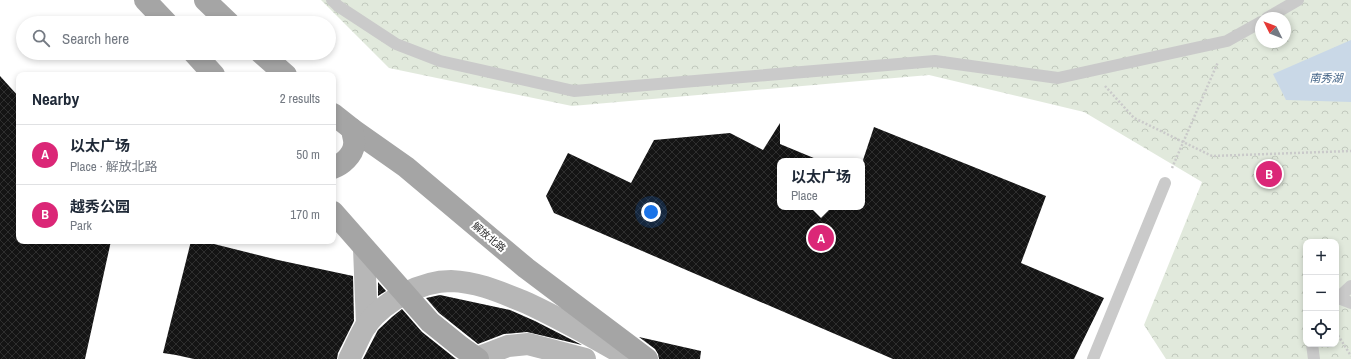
<!DOCTYPE html>
<html lang="en">
<head>
<meta charset="utf-8">
<style>
  body { margin:0; font-family:"Archivo Narrow","Noto Sans SC",sans-serif; background:#f2f2f3; color:#1f2937 }
  .controls { position:absolute; right:12px; bottom:12px; display:grid; overflow:hidden; border-radius:8px; box-shadow:0 2px 6px #0003 }
  .controls button { width:36px; height:36px; display:grid; place-items:center; padding:0; border:0; border-bottom:1px solid #e0e1e3; background:#fff; color:#1f2937; font:20px sans-serif }
  .compass { position:absolute; left:1255px; top:12px; width:36px; height:36px; border-radius:50%; background:#fff; box-shadow:0 2px 6px #0003; rotate:312deg }
  .you { position:absolute; left:651px; top:212px; width:14px; height:14px; margin:-10px; border:3px solid #fff; border-radius:50%; background:#1a73e8; box-shadow:0 0 0 6px #1a73e833 }
  .badge { display:grid; place-items:center; width:26px; height:26px; border-radius:50%; background:#db2777; color:#fff; font-size:13px; font-weight:700 }
  .pin { position:absolute; translate:-50% -50%; border:2px solid #fff; box-shadow:0 1px 4px #0006 }
  .popup { position:absolute; left:777px; top:158px; width:88px; height:52px; box-sizing:border-box; display:grid; place-content:center; border-radius:8px; background:#fff; filter:drop-shadow(0 1px 3px #0005); font-size:13px; white-space:nowrap; color:#747a83 }
  .popup b { font-size:15px; color:#1f2937 }
  .popup::after { content:''; position:absolute; left:50%; top:100%; margin-left:-8px; border:8px solid transparent; border-top-color:#fff }
  .list { margin:0; padding:0; list-style:none }
  h2 { display:flex; justify-content:space-between; align-items:center; height:52px; margin:0; padding:0 16px; font-size:17px }
  h2 small { font-size:13px; font-weight:400; color:#747a83 }
  .list li { display:grid; grid-template-columns:26px 1fr auto; gap:12px; align-items:center; box-sizing:border-box; height:60px; padding:0 16px; border-top:1px solid #e0e1e3 }
  .list b { display:block; font-size:15px; white-space:nowrap }
  .list p { margin:0; font-size:13px; white-space:nowrap; color:#747a83 }
  .list em { font-size:13px; font-style:normal; color:#747a83 }
  .icon { flex:none; width:22px; height:22px; fill:none; stroke:currentColor; stroke-width:2; stroke-linecap:round; stroke-linejoin:round }
  .map { position:relative; flex:none; width:1351px; height:359px; overflow:hidden }
  .search { position:absolute; background:#fff; box-shadow:0 2px 6px #0003; left:16px; top:16px; width:320px; height:44px; display:flex; align-items:center; gap:10px; box-sizing:border-box; padding:0 14px; border-radius:22px; color:#747a83; font-size:15px }
  .panel { position:absolute; background:#fff; box-shadow:0 2px 6px #0003; left:16px; top:72px; width:320px; height:172px; border-radius:8px }
  .map>svg:first-child { display:block }
</style>
</head>
<body>
<div class="map">
<svg width="1351" height="359" viewBox="0 0 1351 359">
  <defs>
    <pattern id="park-crowns" width="20" height="18" patternUnits="userSpaceOnUse"><rect width="20" height="18" fill="#e1e9dc"/><path d="M2 6a3 3 0 1 1 6 0M12 15a3 3 0 1 1 6 0" fill="none" stroke="#c1c8bd"/></pattern>
    <pattern id="building-cross-hatch" width="8" height="8" patternUnits="userSpaceOnUse"><rect width="8" height="8" fill="#141414"/><path d="M0 0l8 8M0 8l8-8" fill="none" stroke="#2e2e2e"/></pattern>
  </defs>
  <rect width="100%" height="100%" fill="#fff"/>
  <path fill="url(#park-crowns)" fill-rule="evenodd" d="M 321,0 L 1351,0 L 1351,359 L 1166,359 L 1144,325 L 1202,182 L 1084,112 L 929,75 L 572,106 L 389,68 ZM 1261,18 L 1285,18 L 1285,42 L 1261,42 ZM 1306,242 L 1336,242 L 1336,344 L 1306,344 Z"/>
  <path fill="#c9d8e7" d="M 1351,40 L 1351,102 L 1286,100 L 1273,74 Z"/>
  <g fill="url(#building-cross-hatch)">
    <path d="M 0,76 L 19,97 L 19,241 L 111,241 L 85,359 L 0,359 Z"/>
    <path d="M 780,123 L 780,144 L 821,161 L 780,161 L 780,207 L 862,207 L 862,163 L 874,127 L 1046,196 L 1021,263 L 1104,298 L 1074,359 L 893,359 L 554,213 L 546,196 L 568,153 L 631,183 L 654,140 L 730,133 L 763,150 Z"/>
    <path d="M 191,241 L 202,241 L 278,260 L 353,276 L 354,321 L 338,353 L 337,359 L 194,359 L 176,355 L 163,353 Z"/>
    <path d="M 378,282 L 386,291 L 378,296 Z"/>
    <path d="M 440,295 L 510,310 L 535,321 L 582,345 L 527,332 L 504,334 L 478,344 L 439,313 L 426,298 Z"/>
    <path d="M 402,309 L 422,332 L 456,359 L 363,359 L 378,330 L 392,317 Z"/>
    <path d="M 639,337 L 701,351 L 700,359 L 659,359 L 658,354 L 655,349 Z"/>
  </g>
  <g fill="none" stroke-linecap="round" stroke-linejoin="round">
    <g stroke="#cacaca" stroke-width="2.5" stroke-dasharray="2 2" stroke-linecap="butt">
      <path d="M 1105,86 L 1134,118 L 1212,156 L 1351,151"/>
      <path d="M 1172,168 L 1218,62"/>
      <path d="M 1336,332 L 1351,356"/>
    </g>
    <g stroke="#cacaca" stroke-width="12">
      <path d="M 332,0 L 338,6 L 396,44 L 440,61 L 574,91 L 935,61 L 1058,78 L 1227,41 L 1261,22"/>
      <path d="M 1267,18 L 1298,0"/>
      <path d="M 1338,298 L 1351,303"/>
      <path d="M 1336,300 L 1351,286"/>
      <path d="M 1312,344 L 1314,359"/>
      <path d="M 1093,359 L 1165,183"/>
    </g>
    <g stroke="#b7b7b7" stroke-width="22">
      <path d="M 364,248 L 367,325"/>
      <path d="M 349,359 C 355,348 360,334 367,324 C 386,300 421,281 451,281 C 479,282 502,293 527,303 C 563,320 597,339 631,359"/>
      <path d="M 474,359 L 508,346 L 528,344 L 585,359"/>
    </g>
    <g stroke="#a5a5a5" stroke-width="22">
      <path d="M 145,0 L 167,23"/>
      <path d="M 205,0 L 229,23"/>
      <path d="M 194,53 L 214,75"/>
      <path d="M 261,53 L 286,75"/>
      <path d="M 333,114 L 352,129 L 406,167 L 526,268 L 647,359"/>
      <path d="M 333,168 C 342,165 353,155 354,145 C 355,140 352,133 352,129"/>
      <path d="M 333,212 L 430,322 L 461,347 L 478,359"/>
    </g>
  </g>
  <g text-anchor="middle" dominant-baseline="central" stroke-width="4" stroke-linejoin="round" paint-order="stroke">
    <g font-size="10" fill="#2d2d2d" stroke="#fff">
      <text transform="translate(489 237) rotate(40)">解放北路</text>
    </g>
    <g font-size="11" font-style="italic" fill="#436487" stroke="#fff">
      <text x="1326" y="78">南秀湖</text>
    </g>
  </g>
</svg>
<div class="controls">
<button>+</button>
<button>−</button>
<button><svg class="icon" aria-label="locate" viewBox="0 0 24 24"><circle cx="12" cy="12" r="6"/><path d="M12 2v4M12 18v4M2 12h4M18 12h4"/></svg></button>
</div>
<svg class="compass" viewBox="-18 -18 36 36"><path d="M0-13l5 13h-10z" fill="#e53935"/><path d="M0 13l5-13h-10z" fill="#747a83"/></svg>
<div class="you"></div>
<div class="pin badge" style="left:821px;top:238px">A</div>
<div class="popup"><b>以太广场</b>Place</div>
<div class="pin badge" style="left:1269px;top:174px">B</div>
<div class="search"><svg class="icon" aria-label="search" viewBox="0 0 24 24"><circle cx="10" cy="10" r="6"/><path d="M15 15l6 6"/></svg>Search here</div>
<section class="panel">
<h2>Nearby<small>2 results</small></h2>
<ul class="list">
<li><span class="badge">A</span><div><b>以太广场</b><p>Place · 解放北路</p></div><em>50 m</em></li>
<li><span class="badge">B</span><div><b>越秀公园</b><p>Park</p></div><em>170 m</em></li>
</ul>
</section>
</div>
</body>
</html>
